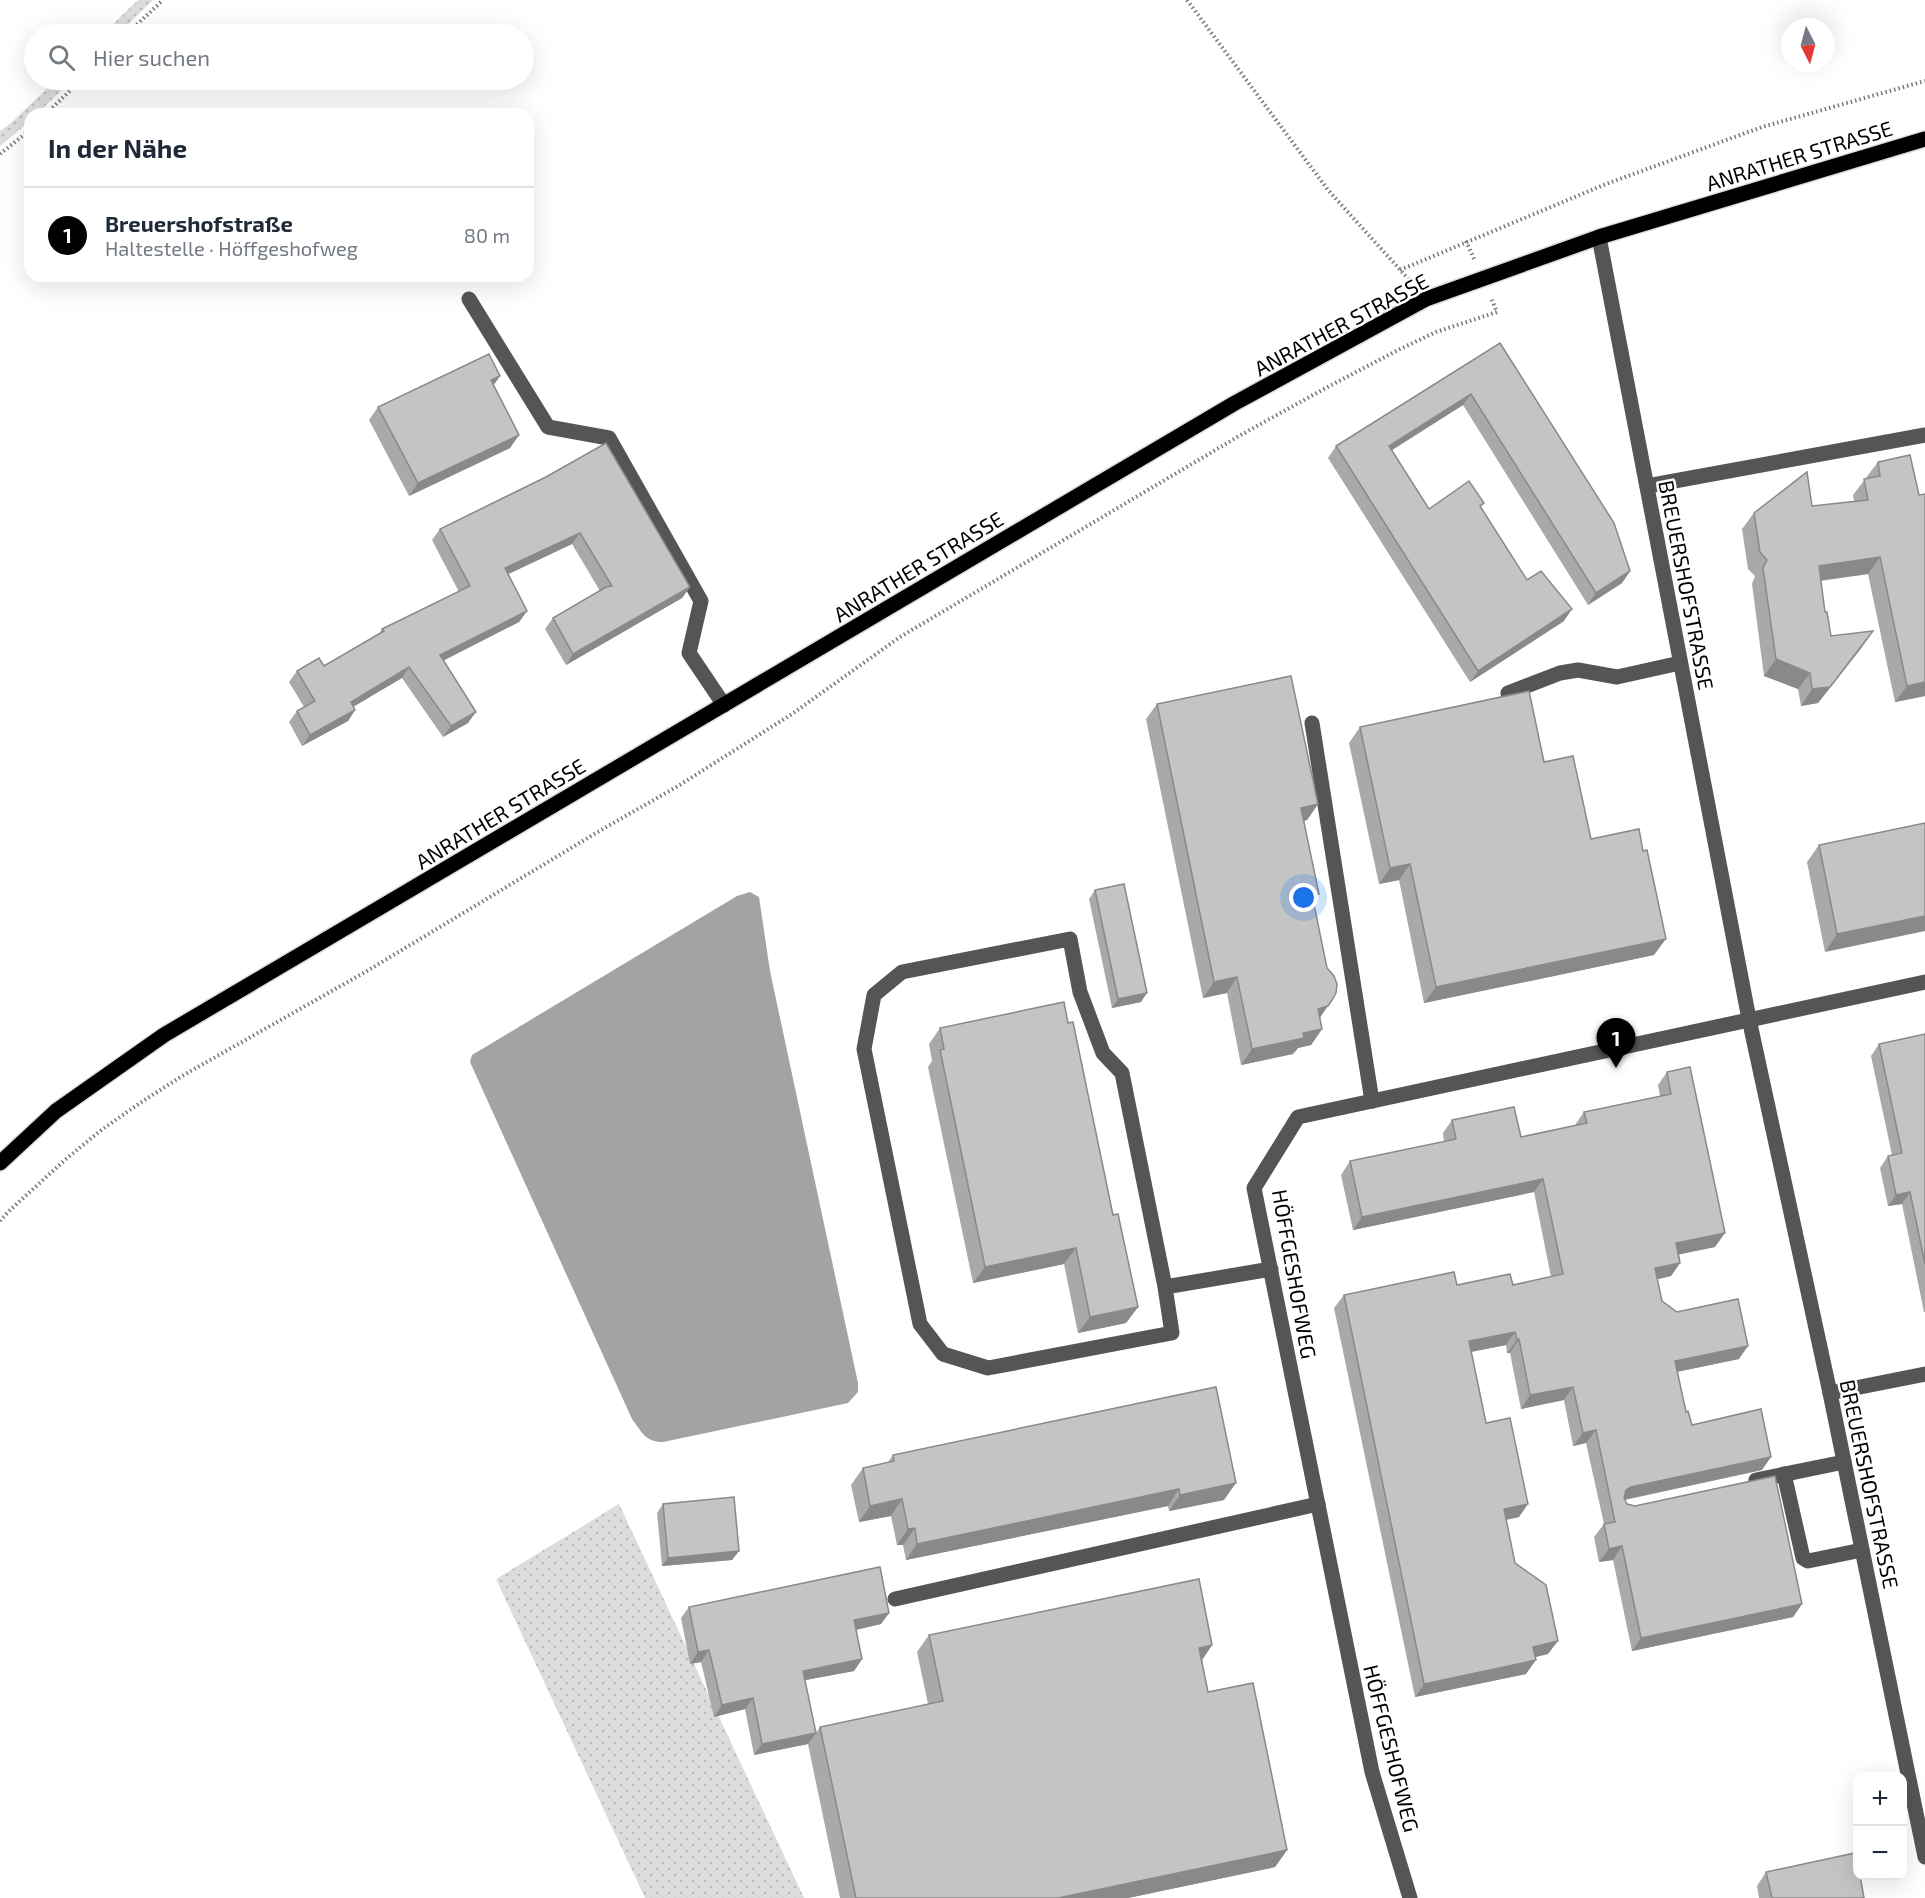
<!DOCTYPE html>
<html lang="de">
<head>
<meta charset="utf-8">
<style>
  body { margin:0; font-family:"Exo 2",sans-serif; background:#f2f2f3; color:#1f2937 }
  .controls { position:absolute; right:18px; bottom:18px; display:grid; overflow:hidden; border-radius:12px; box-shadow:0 6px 24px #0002 }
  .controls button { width:54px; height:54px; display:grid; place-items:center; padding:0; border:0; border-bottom:2px solid #e0e1e3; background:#fff; color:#1f2937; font:30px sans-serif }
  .compass { position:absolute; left:1781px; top:18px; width:54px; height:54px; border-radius:50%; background:#fff; box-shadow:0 6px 24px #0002; rotate:174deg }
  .you { position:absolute; left:1304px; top:898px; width:21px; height:21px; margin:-15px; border:4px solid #fff; border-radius:50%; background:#1a73e8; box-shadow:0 0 0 9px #1a73e833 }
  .badge { display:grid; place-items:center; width:39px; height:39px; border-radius:50%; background:#000; color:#fff; font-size:20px; font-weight:700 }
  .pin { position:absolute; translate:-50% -50px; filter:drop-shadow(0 2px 3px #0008) }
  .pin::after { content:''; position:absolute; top:32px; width:21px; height:18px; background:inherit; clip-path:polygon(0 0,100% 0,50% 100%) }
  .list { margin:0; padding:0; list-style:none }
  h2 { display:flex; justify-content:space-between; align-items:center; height:78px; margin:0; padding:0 24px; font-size:26px }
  h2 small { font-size:20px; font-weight:400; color:#747a83 }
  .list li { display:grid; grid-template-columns:39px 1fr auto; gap:18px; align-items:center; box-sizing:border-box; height:96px; padding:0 24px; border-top:2px solid #e0e1e3 }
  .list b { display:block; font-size:22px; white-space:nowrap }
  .list p { margin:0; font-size:20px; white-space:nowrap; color:#747a83 }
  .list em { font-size:20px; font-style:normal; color:#747a83 }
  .icon { flex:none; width:33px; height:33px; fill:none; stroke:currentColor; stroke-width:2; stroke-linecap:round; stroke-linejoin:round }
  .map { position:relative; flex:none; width:1925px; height:1898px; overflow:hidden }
  .search { position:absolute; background:#fff; box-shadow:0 6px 24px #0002; left:24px; top:24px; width:510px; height:66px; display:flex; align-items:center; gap:15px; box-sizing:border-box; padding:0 21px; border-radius:33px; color:#747a83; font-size:22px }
  .panel { position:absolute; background:#fff; box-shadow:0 6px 24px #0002; left:24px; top:108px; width:510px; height:174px; border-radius:18px }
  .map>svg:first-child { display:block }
</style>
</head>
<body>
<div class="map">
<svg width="1925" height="1898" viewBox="0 0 1925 1898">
  <defs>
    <pattern id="grass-dots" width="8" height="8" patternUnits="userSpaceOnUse" patternTransform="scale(1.5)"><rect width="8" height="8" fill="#dcdcdc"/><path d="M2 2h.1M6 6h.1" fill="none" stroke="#bbb" stroke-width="1.8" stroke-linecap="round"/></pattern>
  </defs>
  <rect width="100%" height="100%" fill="#fff"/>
  <g fill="url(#grass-dots)">
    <path d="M 138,0 L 153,0 L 118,34 L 103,34 Z"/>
    <path d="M 56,80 L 72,80 L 37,114 L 30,114 L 30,121 L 0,146 L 0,131 L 10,124 Z"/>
    <path d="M 619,1504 L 804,1898 L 645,1898 L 496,1579 Z"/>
  </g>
  <path fill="#a3a3a3" d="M 750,892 L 759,897 L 770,971 L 858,1383 L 858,1392 L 848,1403 L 663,1442 C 645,1442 642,1432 632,1419 L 470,1062 L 472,1055 L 737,896 Z"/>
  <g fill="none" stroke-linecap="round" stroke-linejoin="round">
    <defs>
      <path id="major" d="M 0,1163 L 56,1111 L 164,1035 L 1235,403 L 1426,299 L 1599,237 L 1925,139"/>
    </defs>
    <use href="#major" stroke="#dbdbdb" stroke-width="18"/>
    <g stroke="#777" stroke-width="4" stroke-dasharray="1.5 3" stroke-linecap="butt">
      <path d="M 1187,0 L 1328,190 L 1412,283"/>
      <path d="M 127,34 L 163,0"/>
      <path d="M 46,114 L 81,80"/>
      <path d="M 0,154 L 30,130"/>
      <path d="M 1466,241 L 1474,259"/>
      <path d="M 1400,270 L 1606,184 L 1762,127 L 1925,81"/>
      <path d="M 0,1221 L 9,1211 L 66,1159 L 100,1131 L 140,1103 L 182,1076 L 367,971 L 596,833 L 678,786 L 792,714 L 900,637 L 1239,436 L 1322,390 L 1398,350 L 1436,332 L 1497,312 L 1491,298"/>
    </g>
    <g stroke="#555" stroke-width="15">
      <path d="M 1599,237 L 1749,1019 L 1830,1393 L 1925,1857"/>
      <path d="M 469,299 L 548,427 L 609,438 L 701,601 L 689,653 L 724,705"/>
      <path d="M 1647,486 L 1925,435"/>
      <path d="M 1508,693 L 1560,673 L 1578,670 L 1617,677 L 1680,663"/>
      <path d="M 1312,723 L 1372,1101"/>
      <path d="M 1165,1287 L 1122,1073 L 1103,1053 L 1080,992 L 1070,939 L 902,972 L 874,995 L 864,1049 L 920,1324 L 943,1354 L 988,1368 L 1172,1333 L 1165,1287 L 1271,1269"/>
      <path d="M 1830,1393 L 1925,1374"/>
      <path d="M 1784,1474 L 1803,1558 L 1808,1561 L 1862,1550"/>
      <path d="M 1756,1480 L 1844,1462"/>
      <path d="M 895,1599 L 1318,1504"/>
      <path d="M 1410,1898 L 1372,1772 L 1254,1188 L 1298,1117 L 1925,982"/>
    </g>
    <use href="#major" stroke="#000" stroke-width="15"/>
  </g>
  <g fill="#a9a9a9">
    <path d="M 1500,343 L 1630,571 L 1622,583 L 1588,605 L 1463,405 L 1392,450 L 1429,509 L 1481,507 L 1527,580 L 1564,621 L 1470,682 L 1328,458 L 1336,446 Z"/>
    <path d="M 500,376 L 493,385 L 519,435 L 510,448 L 409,496 L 369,420 L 378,407 Z"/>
    <path d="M 1878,462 L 1925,696 L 1895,702 L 1868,574 L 1821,581 L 1825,612 L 1831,636 L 1862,647 L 1818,703 L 1801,706 L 1798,689 L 1764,676 L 1752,584 L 1755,576 L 1748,569 L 1742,529 L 1754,513 L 1854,501 L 1853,495 Z"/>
    <path d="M 546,477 L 690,587 L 682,598 L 566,665 L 545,629 L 553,618 L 600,591 L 572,544 L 508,574 L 527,611 L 519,622 L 444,660 L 468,723 L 443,737 L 402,678 L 353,706 L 355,710 L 348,721 L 302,746 L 289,722 L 297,711 L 304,707 L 289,682 L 297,671 L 324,666 L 379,634 L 382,629 L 459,592 L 432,540 L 440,529 Z"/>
    <path d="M 1157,704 L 1318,804 L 1307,820 L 1304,821 L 1313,902 L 1320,1018 L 1322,1029 L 1311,1045 L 1298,1048 L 1293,1054 L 1241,1065 L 1227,993 L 1203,998 L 1146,719 Z"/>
    <path d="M 1360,727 L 1544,762 L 1591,839 L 1654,955 L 1424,1003 L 1399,880 L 1379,884 L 1349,743 Z"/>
    <path d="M 1925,823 L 1825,952 L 1807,862 L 1819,845 Z"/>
    <path d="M 1095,890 L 1141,1002 L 1112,1008 L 1089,899 Z"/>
    <path d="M 1068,1023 L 1113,1215 L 1138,1307 L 1126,1323 L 1078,1333 L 1064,1264 L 973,1283 L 928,1067 L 932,1061 L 929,1044 L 940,1028 Z"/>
    <path d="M 1925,1034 L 1925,1312 L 1924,1312 L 1902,1204 L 1888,1206 L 1880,1168 L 1888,1156 L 1892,1155 L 1871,1056 L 1879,1044 Z"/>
    <path d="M 1667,1072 L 1715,1247 L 1679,1254 L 1680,1263 L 1671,1276 L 1657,1279 L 1662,1301 L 1739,1359 L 1677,1372 L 1686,1412 L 1692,1425 L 1762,1470 L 1625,1500 L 1627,1504 L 1802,1604 L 1793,1617 L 1632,1651 L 1613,1560 L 1599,1562 L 1594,1537 L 1604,1524 L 1586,1443 L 1573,1446 L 1564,1400 L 1521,1409 L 1510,1353 L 1507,1353 L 1506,1345 L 1471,1352 L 1486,1423 L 1519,1517 L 1506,1520 L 1515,1563 L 1548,1654 L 1535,1657 L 1526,1674 L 1415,1697 L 1334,1308 L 1344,1295 L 1457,1285 L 1513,1285 L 1551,1277 L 1534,1192 L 1353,1230 L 1341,1175 L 1350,1161 L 1444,1142 L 1443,1133 L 1452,1120 L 1521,1137 L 1575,1125 L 1584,1112 L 1660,1096 L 1658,1085 Z"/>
    <path d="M 1216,1387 L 1224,1500 L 1169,1511 L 1168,1506 L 906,1560 L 903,1545 L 897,1545 L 891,1516 L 859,1522 L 851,1485 L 863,1468 L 888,1462 L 893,1455 Z"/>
    <path d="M 663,1504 L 739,1551 L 732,1560 L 662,1566 L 657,1513 Z"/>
    <path d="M 689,1607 L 889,1613 L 881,1624 L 856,1630 L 862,1659 L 854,1671 L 805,1680 L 816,1733 L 820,1727 L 928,1704 L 917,1652 L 929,1635 L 1212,1645 L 1202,1660 L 1208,1692 L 1287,1850 L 1275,1867 L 1128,1898 L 840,1898 L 808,1744 L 754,1755 L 745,1709 L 714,1717 L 701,1662 L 690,1664 L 681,1618 Z"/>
    <path d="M 1766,1872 L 1864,1898 L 1759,1898 L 1757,1886 Z"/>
  </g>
  <g fill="#898989">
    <path d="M 500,376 L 491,389 L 491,380 Z"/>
    <path d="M 1471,394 L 1463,405 L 1381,457 L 1389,446 Z"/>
    <path d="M 519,435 L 510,448 L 409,496 L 418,483 Z"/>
    <path d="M 580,533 L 572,544 L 498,579 L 505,568 Z"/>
    <path d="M 1880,557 L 1868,574 L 1807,582 L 1819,566 Z"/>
    <path d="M 1630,571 L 1622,583 L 1588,605 L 1596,593 Z"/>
    <path d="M 690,587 L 682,598 L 566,665 L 573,654 Z"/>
    <path d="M 1572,609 L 1564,621 L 1470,682 L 1478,671 Z"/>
    <path d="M 527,611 L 519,622 L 433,666 L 440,655 Z"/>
    <path d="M 1873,631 L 1862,647 L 1818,703 L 1801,706 L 1812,689 Z"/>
    <path d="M 1776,659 L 1810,673 L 1798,689 L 1764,676 Z"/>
    <path d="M 409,667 L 402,678 L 343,713 L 351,702 Z"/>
    <path d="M 1925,682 L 1925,696 L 1895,702 L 1907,686 Z"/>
    <path d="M 355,710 L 348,721 L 302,746 L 310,735 Z"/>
    <path d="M 476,712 L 468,723 L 443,737 L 451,726 Z"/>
    <path d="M 1318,804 L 1307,820 L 1290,824 L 1301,808 Z"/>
    <path d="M 1410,864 L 1399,880 L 1379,884 L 1390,868 Z"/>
    <path d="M 1319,894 L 1308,909 L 1312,895 Z"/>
    <path d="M 1925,916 L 1925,931 L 1825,952 L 1837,934 Z"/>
    <path d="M 1666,939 L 1654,955 L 1424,1003 L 1436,987 Z"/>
    <path d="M 1237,977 L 1227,993 L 1203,998 L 1214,982 Z"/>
    <path d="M 1147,993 L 1141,1002 L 1112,1008 L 1118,999 Z"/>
    <path d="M 1332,1000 L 1317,1022 L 1318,1009 Z"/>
    <path d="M 1322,1029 L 1311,1045 L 1298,1048 L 1293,1054 L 1241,1065 L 1252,1049 L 1303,1033 Z"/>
    <path d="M 1543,1179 L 1534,1192 L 1353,1230 L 1362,1217 Z"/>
    <path d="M 1910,1192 L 1902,1204 L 1888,1206 L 1896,1195 Z"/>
    <path d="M 1725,1233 L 1715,1247 L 1667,1257 L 1676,1243 Z"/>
    <path d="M 1076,1248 L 1064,1264 L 973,1283 L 985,1267 Z"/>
    <path d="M 1680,1263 L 1671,1276 L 1646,1282 L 1655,1268 Z"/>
    <path d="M 1138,1307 L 1126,1323 L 1078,1333 L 1090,1317 Z"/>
    <path d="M 1515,1332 L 1506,1345 L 1460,1354 L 1469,1341 Z"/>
    <path d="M 1519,1339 L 1510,1353 L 1507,1353 L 1517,1340 Z"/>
    <path d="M 1748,1346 L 1739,1359 L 1666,1374 L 1675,1361 Z"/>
    <path d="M 1573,1387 L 1564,1400 L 1521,1409 L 1530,1395 Z"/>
    <path d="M 1596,1430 L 1586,1443 L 1573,1446 L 1583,1433 Z"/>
    <path d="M 1771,1457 L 1762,1470 L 1622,1500 L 1626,1490 L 1631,1487 Z"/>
    <path d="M 1236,1483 L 1224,1500 L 1169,1511 L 1180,1495 Z"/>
    <path d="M 1179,1489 L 1168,1506 L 906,1560 L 917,1544 Z"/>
    <path d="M 902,1499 L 891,1516 L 859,1522 L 870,1506 Z"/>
    <path d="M 1528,1504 L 1519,1517 L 1494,1522 L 1504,1509 Z"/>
    <path d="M 915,1528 L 903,1545 L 897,1545 L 908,1529 Z"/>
    <path d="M 1622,1546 L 1613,1560 L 1599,1562 L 1609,1549 Z"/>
    <path d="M 739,1551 L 732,1560 L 662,1566 L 668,1558 Z"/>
    <path d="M 1802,1604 L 1793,1617 L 1632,1651 L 1641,1638 Z"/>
    <path d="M 889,1613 L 881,1624 L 846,1632 L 854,1620 Z"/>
    <path d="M 1558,1641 L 1548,1654 L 1523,1660 L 1533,1647 Z"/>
    <path d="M 1212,1645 L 1200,1663 L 1199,1648 Z"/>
    <path d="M 709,1650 L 701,1662 L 690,1664 L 698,1652 Z"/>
    <path d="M 862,1659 L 854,1671 L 795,1682 L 803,1671 Z"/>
    <path d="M 1536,1660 L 1526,1674 L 1415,1697 L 1424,1684 Z"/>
    <path d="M 753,1698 L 745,1709 L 714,1717 L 722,1705 Z"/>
    <path d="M 816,1733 L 808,1744 L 754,1755 L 762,1744 Z"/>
    <path d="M 1287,1850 L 1275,1867 L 1128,1898 L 1058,1898 Z"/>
  </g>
  <g fill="#c4c4c4" stroke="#898989" stroke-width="1.5">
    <path d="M 1500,343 L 1614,523 L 1630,571 L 1596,593 L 1471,394 L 1389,446 L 1429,509 L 1469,481 L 1484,503 L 1480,506 L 1527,580 L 1541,571 L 1572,609 L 1478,671 L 1336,446 Z"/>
    <path d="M 489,354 L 500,376 L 491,380 L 519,435 L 418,483 L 378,407 Z"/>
    <path d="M 606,443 L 690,587 L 573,654 L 553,618 L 606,587 L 612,586 L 580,533 L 505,568 L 527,611 L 440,655 L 476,712 L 451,726 L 409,667 L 351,702 L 355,710 L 310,735 L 297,711 L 315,701 L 297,671 L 319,658 L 324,666 L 384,631 L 382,629 L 470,586 L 440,529 L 546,477 Z"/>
    <path d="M 1910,455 L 1919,495 L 1925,494 L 1925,682 L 1907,686 L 1880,557 L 1819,566 L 1825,612 L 1827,612 L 1831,636 L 1873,631 L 1830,687 L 1812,689 L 1810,673 L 1776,659 L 1763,568 L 1767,560 L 1760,552 L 1754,513 L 1807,472 L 1812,506 L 1868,500 L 1864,479 L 1880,476 L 1878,462 Z"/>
    <path d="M 1291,676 L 1318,804 L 1301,808 L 1319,894 L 1312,895 L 1327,968 L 1334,976 L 1337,984 L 1336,993 L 1332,1000 L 1328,1006 L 1318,1009 L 1322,1029 L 1303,1033 L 1304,1038 L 1252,1049 L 1237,977 L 1214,982 L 1157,704 Z"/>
    <path d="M 1529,691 L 1544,762 L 1573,756 L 1591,839 L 1639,829 L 1643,851 L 1647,850 L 1666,939 L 1436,987 L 1410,864 L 1390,868 L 1360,727 Z"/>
    <path d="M 1925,823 L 1925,916 L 1837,934 L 1819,845 Z"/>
    <path d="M 1124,884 L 1147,993 L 1118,999 L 1095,890 Z"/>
    <path d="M 1064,1002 L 1068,1023 L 1073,1022 L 1113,1215 L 1118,1214 L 1138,1307 L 1090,1317 L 1076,1248 L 985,1267 L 940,1050 L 944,1049 L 940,1028 Z"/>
    <path d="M 1925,1034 L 1925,1264 L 1910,1192 L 1896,1195 L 1888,1156 L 1902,1153 L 1879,1044 Z"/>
    <path d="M 1690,1067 L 1725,1233 L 1676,1243 L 1680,1263 L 1655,1268 L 1662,1301 L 1677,1312 L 1738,1299 L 1748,1346 L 1675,1361 L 1686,1412 L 1688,1411 L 1692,1425 L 1761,1409 L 1771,1457 L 1631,1487 L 1626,1490 L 1624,1498 L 1627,1504 L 1635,1506 L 1775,1476 L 1802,1604 L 1641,1638 L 1622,1546 L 1609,1549 L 1604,1524 L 1615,1522 L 1596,1430 L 1583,1433 L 1573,1387 L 1530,1395 L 1519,1339 L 1517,1340 L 1515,1332 L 1469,1341 L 1486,1423 L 1510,1418 L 1528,1504 L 1504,1509 L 1515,1563 L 1546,1585 L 1558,1641 L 1533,1647 L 1536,1660 L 1424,1684 L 1344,1295 L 1454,1272 L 1457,1285 L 1510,1274 L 1513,1285 L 1563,1274 L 1543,1179 L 1362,1217 L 1350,1161 L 1456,1139 L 1452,1120 L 1514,1107 L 1521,1137 L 1587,1123 L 1584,1112 L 1671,1094 L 1667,1072 Z"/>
    <path d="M 1216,1387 L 1236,1483 L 1180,1495 L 1179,1489 L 917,1544 L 915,1528 L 908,1529 L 902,1499 L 870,1506 L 863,1468 L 894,1461 L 893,1455 Z"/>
    <path d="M 734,1497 L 739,1551 L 668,1558 L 663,1504 Z"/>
    <path d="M 880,1567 L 889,1613 L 854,1620 L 862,1659 L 803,1671 L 816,1733 L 762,1744 L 753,1698 L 722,1705 L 709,1650 L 698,1652 L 689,1607 Z"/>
    <path d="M 1199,1579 L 1212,1645 L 1199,1648 L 1208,1692 L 1253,1683 L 1287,1850 L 1058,1898 L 856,1898 L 820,1727 L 943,1701 L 929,1635 Z"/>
    <path d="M 1855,1853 L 1857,1864 L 1857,1875 L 1860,1875 L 1864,1898 L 1772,1898 L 1766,1872 Z"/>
  </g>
  <g text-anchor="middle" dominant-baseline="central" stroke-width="5" stroke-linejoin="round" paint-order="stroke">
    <g font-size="21" fill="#000" stroke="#fff">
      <text transform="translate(1799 155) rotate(-17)">ANRATHER STRASSE</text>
      <text transform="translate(1341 324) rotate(-28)">ANRATHER STRASSE</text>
      <text transform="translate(918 566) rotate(-31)">ANRATHER STRASSE</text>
      <text transform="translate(1687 585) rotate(79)">BREUERSHOFSTRASSE</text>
      <text transform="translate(500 813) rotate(-31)">ANRATHER STRASSE</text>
      <text transform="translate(1295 1274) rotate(80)">HÖFFGESHOFWEG</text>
      <text transform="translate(1870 1484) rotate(78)">BREUERSHOFSTRASSE</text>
      <text transform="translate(1392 1748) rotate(76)">HÖFFGESHOFWEG</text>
    </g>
  </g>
</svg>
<div class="controls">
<button>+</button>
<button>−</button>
</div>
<svg class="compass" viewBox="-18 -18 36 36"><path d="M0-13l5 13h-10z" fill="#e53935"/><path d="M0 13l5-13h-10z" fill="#747a83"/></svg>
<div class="you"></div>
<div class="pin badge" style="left:1616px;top:1068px">1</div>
<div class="search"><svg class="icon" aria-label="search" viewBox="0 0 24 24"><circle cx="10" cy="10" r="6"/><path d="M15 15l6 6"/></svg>Hier suchen</div>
<section class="panel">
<h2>In der Nähe<small></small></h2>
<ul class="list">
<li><span class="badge">1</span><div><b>Breuershofstraße</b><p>Haltestelle · Höffgeshofweg</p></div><em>80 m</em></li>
</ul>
</section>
</div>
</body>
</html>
